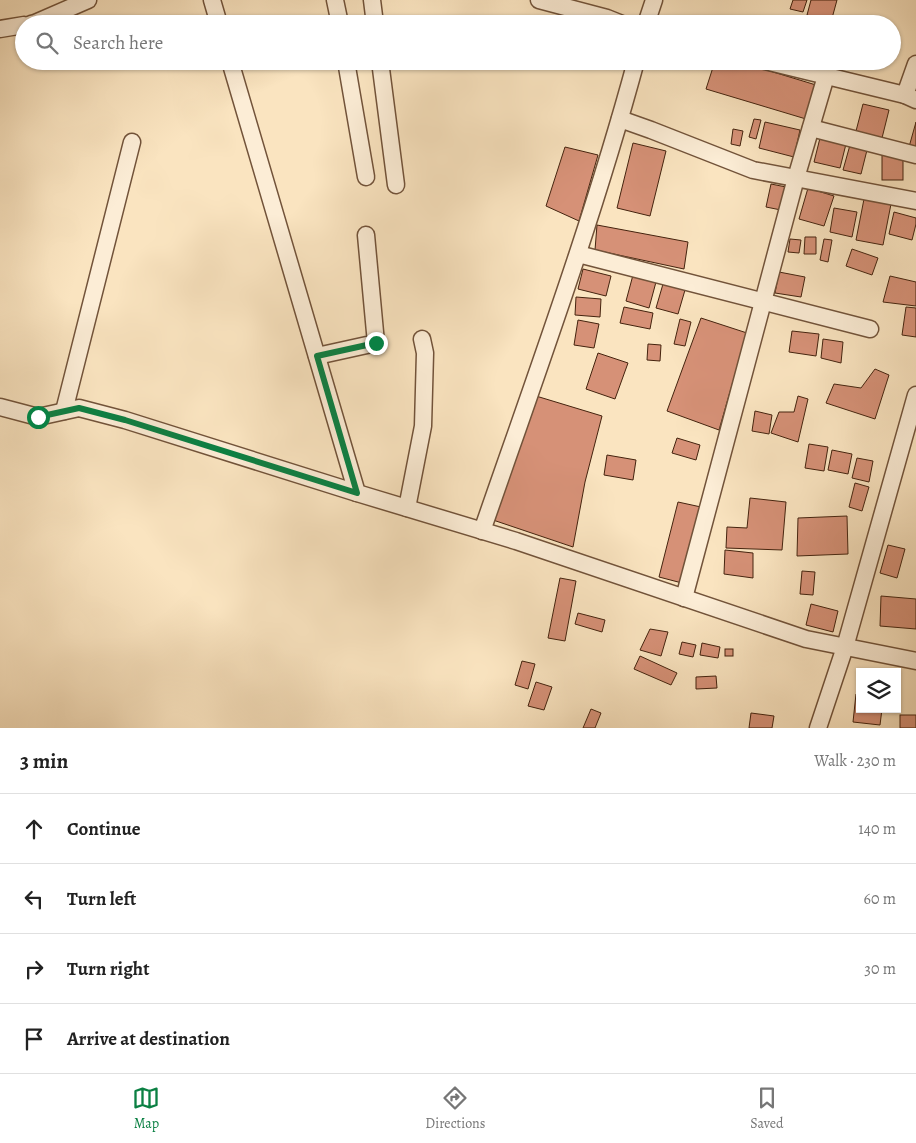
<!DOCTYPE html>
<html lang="en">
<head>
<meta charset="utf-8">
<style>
  body { margin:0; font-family:Alegreya,serif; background:#f2f2f2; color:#222 }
  .controls { position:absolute; right:15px; bottom:15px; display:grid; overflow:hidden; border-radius:0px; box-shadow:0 1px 4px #0004 }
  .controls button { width:45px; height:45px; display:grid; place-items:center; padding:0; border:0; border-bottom:1px solid #e0e0e0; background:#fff; color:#222; font:25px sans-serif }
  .stop { position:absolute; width:15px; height:15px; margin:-11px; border:4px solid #0b8043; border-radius:50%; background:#fff }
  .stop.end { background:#0b8043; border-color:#fff; box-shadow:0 1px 5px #0008 }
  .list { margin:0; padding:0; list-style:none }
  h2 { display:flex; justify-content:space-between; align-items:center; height:65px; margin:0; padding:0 20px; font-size:21px }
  h2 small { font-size:16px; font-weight:400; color:#767676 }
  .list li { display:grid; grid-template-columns:32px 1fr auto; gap:15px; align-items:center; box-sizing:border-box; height:70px; padding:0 20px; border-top:1px solid #e0e0e0 }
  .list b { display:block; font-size:19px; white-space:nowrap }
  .list em { font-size:16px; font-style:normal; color:#767676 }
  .icon { flex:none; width:28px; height:28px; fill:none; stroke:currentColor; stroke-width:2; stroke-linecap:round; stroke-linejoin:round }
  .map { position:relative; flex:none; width:916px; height:728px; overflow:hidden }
  .search { position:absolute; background:#fff; box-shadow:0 1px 4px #0004; left:15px; right:15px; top:15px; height:55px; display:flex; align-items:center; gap:12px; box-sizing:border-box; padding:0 18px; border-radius:28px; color:#767676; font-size:19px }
  .sheet { height:345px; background:#fff }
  nav { display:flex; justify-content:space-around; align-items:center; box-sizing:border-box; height:70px; border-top:1px solid #e0e0e0; background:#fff; font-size:14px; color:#767676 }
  nav a { display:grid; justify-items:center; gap:2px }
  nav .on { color:#0b8043 }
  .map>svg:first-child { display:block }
</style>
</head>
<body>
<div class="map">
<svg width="916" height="728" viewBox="0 0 916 728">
  <rect width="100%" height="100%" fill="#fae4c0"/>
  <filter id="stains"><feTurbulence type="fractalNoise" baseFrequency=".004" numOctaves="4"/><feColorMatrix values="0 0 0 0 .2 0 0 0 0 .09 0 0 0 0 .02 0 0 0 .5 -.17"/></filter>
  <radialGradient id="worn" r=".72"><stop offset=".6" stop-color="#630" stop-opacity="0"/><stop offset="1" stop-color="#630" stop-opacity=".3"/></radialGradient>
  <g fill="#d69177" stroke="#44230e">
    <path d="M 793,0 L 807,0 L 803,12 L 790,9 Z"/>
    <path d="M 811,0 L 837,0 L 831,22 L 807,15 Z"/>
    <rect x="852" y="18" width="10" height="6"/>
    <path d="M 715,61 L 737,61 L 816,85 L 806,119 L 706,89 Z"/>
    <path d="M 863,104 L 889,110 L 881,142 L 855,135 Z"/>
    <path d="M 754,119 L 761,120 L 756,139 L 749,137 Z"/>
    <path d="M 765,122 L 800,130 L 794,157 L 759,148 Z"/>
    <path d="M 916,122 L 916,149 L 909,147 Z"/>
    <path d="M 733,129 L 743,131 L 740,146 L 731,144 Z"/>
    <path d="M 820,138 L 846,144 L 840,168 L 814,162 Z"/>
    <path d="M 633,143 L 666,151 L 650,216 L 617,208 Z"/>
    <path d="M 850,145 L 867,150 L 861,174 L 843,170 Z"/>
    <path d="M 565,147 L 598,155 L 579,221 L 546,206 Z"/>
    <rect x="882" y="154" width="21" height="26"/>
    <path d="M 771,184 L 786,187 L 781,210 L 766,207 Z"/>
    <path d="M 808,188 L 834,196 L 824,226 L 799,219 Z"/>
    <path d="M 864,199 L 891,204 L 883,245 L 856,240 Z"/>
    <path d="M 834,208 L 857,212 L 852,237 L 830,232 Z"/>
    <path d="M 894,212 L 916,218 L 916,224 L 912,240 L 889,234 Z"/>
    <path d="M 597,225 L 688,242 L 684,269 L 595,250 Z"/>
    <path d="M 805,237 L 816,237 L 816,254 L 804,254 Z"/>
    <path d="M 790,239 L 801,240 L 799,253 L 788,252 Z"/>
    <path d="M 824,239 L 832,240 L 828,262 L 820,260 Z"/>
    <path d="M 852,249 L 878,258 L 872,275 L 846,266 Z"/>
    <path d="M 583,269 L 611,276 L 606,296 L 578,289 Z"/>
    <path d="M 779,272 L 805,277 L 801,297 L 775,293 Z"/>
    <path d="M 633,275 L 656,282 L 649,308 L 626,301 Z"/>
    <path d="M 890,276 L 916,282 L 916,306 L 883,302 Z"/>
    <path d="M 663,284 L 685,290 L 678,314 L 656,308 Z"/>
    <path d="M 576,297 L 601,299 L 600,317 L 575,315 Z"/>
    <path d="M 624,307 L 653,313 L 650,329 L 620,323 Z"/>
    <path d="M 906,307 L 916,308 L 916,337 L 902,335 Z"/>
    <path d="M 701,318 L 747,333 L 719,430 L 667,411 Z"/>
    <path d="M 680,319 L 691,322 L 685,346 L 674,344 Z"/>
    <path d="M 578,320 L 599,324 L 594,348 L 574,345 Z"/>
    <path d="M 792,331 L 819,334 L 816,356 L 789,352 Z"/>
    <path d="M 823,339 L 843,342 L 841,363 L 821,358 Z"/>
    <path d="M 648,344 L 661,345 L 660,361 L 647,360 Z"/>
    <path d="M 598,353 L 628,363 L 615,399 L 586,389 Z"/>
    <path d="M 875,369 L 889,375 L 875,419 L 826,403 L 834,384 L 861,388 Z"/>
    <path d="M 536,396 L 602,416 L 585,482 L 573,547 L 493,520 Z"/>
    <path d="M 798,396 L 808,399 L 798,442 L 771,433 L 779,412 L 794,412 Z"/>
    <path d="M 755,411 L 772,415 L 769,434 L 752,431 Z"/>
    <path d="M 677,438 L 700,445 L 696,460 L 672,453 Z"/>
    <path d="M 809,444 L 828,447 L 824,471 L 805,468 Z"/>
    <path d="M 832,450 L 852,454 L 848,474 L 828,470 Z"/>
    <path d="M 607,455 L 636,460 L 633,480 L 604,475 Z"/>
    <path d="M 857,458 L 873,461 L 869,482 L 852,478 Z"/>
    <path d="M 855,483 L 869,487 L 862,511 L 849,507 Z"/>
    <path d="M 750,498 L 786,502 L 782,550 L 726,548 L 727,527 L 747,528 Z"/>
    <path d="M 678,502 L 701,507 L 682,583 L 659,577 Z"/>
    <path d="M 847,516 L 848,554 L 797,556 L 798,518 Z"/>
    <path d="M 888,545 L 905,549 L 897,578 L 880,573 Z"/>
    <path d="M 725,550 L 753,553 L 753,578 L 724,574 Z"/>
    <path d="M 802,571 L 815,572 L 813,595 L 800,594 Z"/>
    <path d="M 560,578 L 576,581 L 565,641 L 548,638 Z"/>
    <path d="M 881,596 L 916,599 L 916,629 L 880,626 Z"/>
    <path d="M 811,604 L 838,611 L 833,632 L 806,625 Z"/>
    <path d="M 578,613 L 605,620 L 602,632 L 575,624 Z"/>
    <path d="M 650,629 L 668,632 L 661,656 L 640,650 Z"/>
    <path d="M 682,642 L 696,645 L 693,657 L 679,654 Z"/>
    <path d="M 702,643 L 720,647 L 718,658 L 700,655 Z"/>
    <rect x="725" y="649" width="8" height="7"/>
    <path d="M 640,656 L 677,673 L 671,685 L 634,669 Z"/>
    <path d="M 522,661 L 535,664 L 528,689 L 515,685 Z"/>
    <path d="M 716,676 L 717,688 L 696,689 L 696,677 Z"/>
    <path d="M 536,682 L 552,687 L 544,710 L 528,706 Z"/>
    <path d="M 856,694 L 860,694 L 860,709 L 882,709 L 880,725 L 853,722 Z"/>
    <path d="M 591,709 L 601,713 L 595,728 L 583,728 Z"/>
    <path d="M 751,713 L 774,716 L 772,728 L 749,728 Z"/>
    <rect x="900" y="715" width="16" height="13"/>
  </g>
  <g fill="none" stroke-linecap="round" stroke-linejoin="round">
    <defs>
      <g id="street">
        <path d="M 212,0 L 219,24"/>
        <path d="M 335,0 L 340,24"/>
        <path d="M 372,0 L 375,24"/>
        <path d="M 539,0 L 607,18 L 622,24"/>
        <path d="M 31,24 L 35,23 L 88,0"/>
        <path d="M 646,24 L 654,0"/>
        <path d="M 0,29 L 24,25"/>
        <path d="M 230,61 L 357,493 L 516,541 L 806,639 L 916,661"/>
        <path d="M 346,61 L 366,177"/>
        <path d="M 380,61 L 396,185"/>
        <path d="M 765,61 L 905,95"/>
        <path d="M 916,64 L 905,95 L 916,100"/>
        <path d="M 620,119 L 651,130 L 753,170 L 916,201"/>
        <path d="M 811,128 L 916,155"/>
        <path d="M 578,254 L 870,329"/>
        <path d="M 317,356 L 376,343 L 366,235"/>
        <path d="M 0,407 L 38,417 L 79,408 L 125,420 L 357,493"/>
        <path d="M 64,411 L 132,142"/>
        <path d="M 407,508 L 423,426 L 425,353 L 422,339"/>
        <path d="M 482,531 C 536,375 593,220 636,61"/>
        <path d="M 684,598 L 796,178 L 826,76"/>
        <path d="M 818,728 L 845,647 L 916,395"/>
      </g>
    </defs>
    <use href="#street" stroke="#72533a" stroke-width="19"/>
    <use href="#street" stroke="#fcedd6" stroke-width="16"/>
  </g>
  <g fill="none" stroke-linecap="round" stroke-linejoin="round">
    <path stroke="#0b8043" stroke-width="6" d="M 38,417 L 79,408 L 125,420 L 357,493 L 317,356 L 376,343"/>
  </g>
  <rect width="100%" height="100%" filter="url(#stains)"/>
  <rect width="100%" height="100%" fill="url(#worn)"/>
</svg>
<div class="controls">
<button><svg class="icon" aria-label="layers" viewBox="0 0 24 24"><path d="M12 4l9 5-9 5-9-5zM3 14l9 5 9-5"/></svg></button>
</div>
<div class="stop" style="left:38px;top:417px"></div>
<div class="stop end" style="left:376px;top:343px"></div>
<div class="search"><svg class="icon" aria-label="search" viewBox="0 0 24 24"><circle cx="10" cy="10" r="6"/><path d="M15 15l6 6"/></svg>Search here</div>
</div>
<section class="sheet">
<h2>3 min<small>Walk · 230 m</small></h2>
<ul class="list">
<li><svg class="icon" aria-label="ahead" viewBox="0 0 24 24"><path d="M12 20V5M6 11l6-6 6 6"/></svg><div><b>Continue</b></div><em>140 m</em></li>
<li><svg class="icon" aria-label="left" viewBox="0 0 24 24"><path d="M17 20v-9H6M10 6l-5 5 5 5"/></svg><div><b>Turn left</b></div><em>60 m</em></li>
<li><svg class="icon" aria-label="right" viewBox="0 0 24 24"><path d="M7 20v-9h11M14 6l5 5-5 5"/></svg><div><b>Turn right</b></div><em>30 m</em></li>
<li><svg class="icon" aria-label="arrive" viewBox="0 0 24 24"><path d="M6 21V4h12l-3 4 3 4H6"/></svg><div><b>Arrive at destination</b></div></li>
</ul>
</section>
<nav>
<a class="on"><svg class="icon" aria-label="map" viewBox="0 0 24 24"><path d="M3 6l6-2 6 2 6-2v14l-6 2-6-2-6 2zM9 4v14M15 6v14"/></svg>Map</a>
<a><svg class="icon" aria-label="directions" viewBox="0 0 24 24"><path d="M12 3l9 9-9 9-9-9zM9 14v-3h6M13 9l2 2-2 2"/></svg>Directions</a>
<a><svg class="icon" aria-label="saved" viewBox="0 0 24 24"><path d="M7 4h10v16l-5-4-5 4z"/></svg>Saved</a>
</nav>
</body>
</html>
